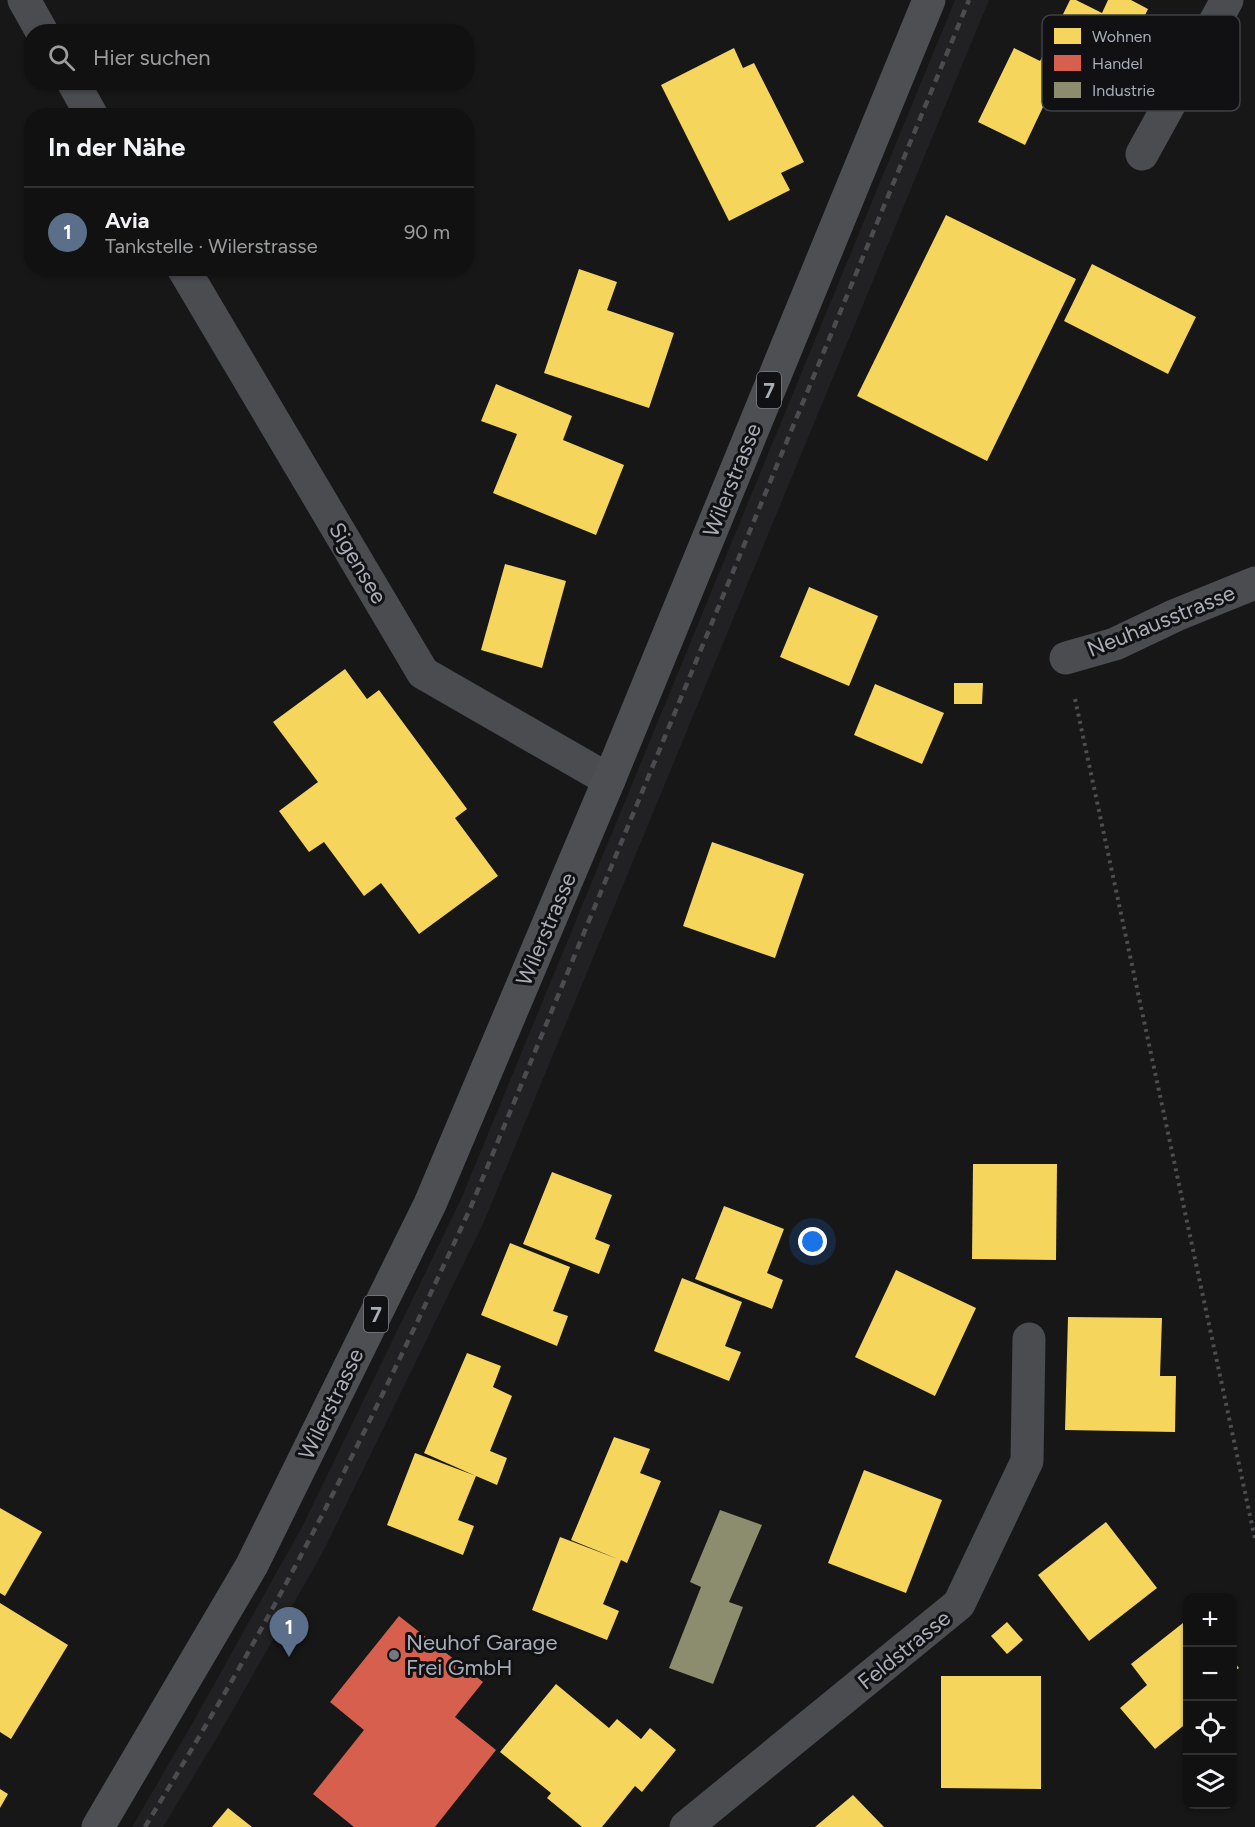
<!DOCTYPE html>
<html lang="de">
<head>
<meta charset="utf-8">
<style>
  body { margin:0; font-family:Figtree,sans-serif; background:#1a1a1a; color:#f1f3f6 }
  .controls { position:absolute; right:18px; bottom:18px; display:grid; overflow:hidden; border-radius:12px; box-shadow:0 2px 4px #0004 }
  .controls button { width:54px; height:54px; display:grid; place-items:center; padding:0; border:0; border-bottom:2px solid #303131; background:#111; color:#f1f3f6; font:30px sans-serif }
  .you { position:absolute; left:813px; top:1242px; width:21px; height:21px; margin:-15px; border:4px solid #fff; border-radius:50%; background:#1a73e8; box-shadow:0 0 0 9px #1a73e833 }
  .badge { display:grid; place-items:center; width:39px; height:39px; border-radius:50%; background:#0b8043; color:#fff; font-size:20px; font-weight:700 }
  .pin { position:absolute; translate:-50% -50px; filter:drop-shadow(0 2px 3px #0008) }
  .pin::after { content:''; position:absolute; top:32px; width:21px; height:18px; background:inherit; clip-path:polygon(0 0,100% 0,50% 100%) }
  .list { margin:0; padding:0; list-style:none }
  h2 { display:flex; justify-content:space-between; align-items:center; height:78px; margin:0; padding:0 24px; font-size:26px }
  h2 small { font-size:20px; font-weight:400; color:#9c9d9f }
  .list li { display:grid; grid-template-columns:39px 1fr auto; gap:18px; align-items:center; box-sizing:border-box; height:90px; padding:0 24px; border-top:2px solid #303131 }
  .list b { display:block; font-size:22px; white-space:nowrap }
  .list p { margin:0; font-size:20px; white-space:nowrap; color:#9c9d9f }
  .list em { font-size:20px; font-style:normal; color:#9c9d9f }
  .icon { flex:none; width:33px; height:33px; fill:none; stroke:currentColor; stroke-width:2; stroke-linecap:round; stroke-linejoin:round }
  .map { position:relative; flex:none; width:1255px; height:1827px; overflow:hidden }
  .search { position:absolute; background:#111; box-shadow:0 2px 4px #0004; left:24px; top:24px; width:450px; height:66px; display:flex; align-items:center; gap:15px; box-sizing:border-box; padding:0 21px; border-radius:24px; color:#9c9d9f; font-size:22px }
  .panel { position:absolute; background:#111; box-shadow:0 2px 4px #0004; left:24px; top:108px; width:450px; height:168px; border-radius:24px }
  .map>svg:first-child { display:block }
</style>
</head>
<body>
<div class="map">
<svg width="1255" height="1827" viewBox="0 0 1255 1827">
  <rect width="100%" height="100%" fill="#171717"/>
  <path fill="#212123" d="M 955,0 L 989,0 L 483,1224 L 324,1550 L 221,1731 L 163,1827 L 132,1827 L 192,1724 L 303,1525 L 462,1197 Z"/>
  <g fill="#f6d55c">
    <path d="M 1070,0 L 1076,0 L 1102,13 L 1108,0 L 1131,0 L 1148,9 L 1098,111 L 1052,88 L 1025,145 L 978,122 L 1014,48 L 1040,61 Z"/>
    <path d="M 734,48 L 743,68 L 754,63 L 804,162 L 781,173 L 790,190 L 729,221 L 661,85 Z"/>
    <path d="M 946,215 L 1076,279 L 987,461 L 857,396 Z"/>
    <path d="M 1092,264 L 1196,317 L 1168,374 L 1064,321 Z"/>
    <path d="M 579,269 L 617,282 L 607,310 L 674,333 L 649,408 L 544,373 Z"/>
    <path d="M 496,384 L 572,416 L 563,440 L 624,465 L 596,535 L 493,493 L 517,434 L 481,421 Z"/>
    <path d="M 505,564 L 566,581 L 542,668 L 481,650 Z"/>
    <path d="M 809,587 L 878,616 L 849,686 L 780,657 Z"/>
    <path d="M 345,669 L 367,699 L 379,690 L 467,809 L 455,818 L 498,876 L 419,934 L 381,883 L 364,896 L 324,842 L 309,852 L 279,811 L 318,782 L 273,722 Z"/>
    <path d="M 954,683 L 983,683 L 982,704 L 954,704 Z"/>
    <path d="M 875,684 L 944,713 L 922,764 L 854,735 Z"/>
    <path d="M 712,842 L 804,874 L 775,958 L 683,926 Z"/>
    <path d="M 973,1164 L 1057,1164 L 1056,1260 L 972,1259 Z"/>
    <path d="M 552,1172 L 612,1195 L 595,1239 L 610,1245 L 599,1274 L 523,1244 Z"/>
    <path d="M 724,1206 L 784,1229 L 767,1273 L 783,1280 L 772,1309 L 695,1279 Z"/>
    <path d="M 510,1243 L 570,1267 L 553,1311 L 568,1316 L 557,1346 L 481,1315 Z"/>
    <path d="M 896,1270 L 976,1308 L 935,1396 L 855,1357 Z"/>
    <path d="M 682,1278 L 742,1302 L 725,1346 L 741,1352 L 729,1381 L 654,1351 Z"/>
    <path d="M 1068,1317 L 1162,1318 L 1160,1376 L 1176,1376 L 1175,1432 L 1065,1430 Z"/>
    <path d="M 467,1353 L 501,1366 L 493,1387 L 512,1396 L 490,1451 L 507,1458 L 497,1485 L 476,1476 L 458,1520 L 474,1526 L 463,1555 L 387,1525 L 415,1453 L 476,1476 L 424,1453 Z"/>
    <path d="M 614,1437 L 650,1449 L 640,1473 L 661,1481 L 627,1563 L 621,1560 L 603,1604 L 619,1611 L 607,1640 L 532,1610 L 560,1537 L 618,1559 L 571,1540 Z"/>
    <path d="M 864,1470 L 942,1500 L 906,1593 L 828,1563 Z"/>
    <path d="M 0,1508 L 42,1532 L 5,1596 L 0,1593 Z"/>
    <path d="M 1106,1522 L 1157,1588 L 1089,1641 L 1038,1575 Z"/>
    <path d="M 0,1603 L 68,1645 L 11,1739 L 0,1732 Z"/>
    <path d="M 1188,1619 L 1188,1722 L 1155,1749 L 1120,1708 L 1147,1685 L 1131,1664 Z"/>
    <path d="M 1007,1622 L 1023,1640 L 1007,1654 L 991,1636 Z"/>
    <path d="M 1232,1659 L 1239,1668 L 1232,1673 Z"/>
    <path d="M 941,1676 L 1041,1676 L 1041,1789 L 941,1788 Z"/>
    <path d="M 556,1684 L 609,1728 L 617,1719 L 641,1739 L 650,1728 L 676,1750 L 642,1792 L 635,1786 L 602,1827 L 582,1827 L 547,1798 L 551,1793 L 500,1752 Z"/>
    <path d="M 0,1789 L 8,1794 L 0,1808 Z"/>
    <path d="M 853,1795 L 884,1827 L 815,1827 Z"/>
    <path d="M 228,1808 L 252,1827 L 212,1827 Z"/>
  </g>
  <path fill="#d6604d" d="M 399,1616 L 483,1682 L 455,1717 L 496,1750 L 435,1827 L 354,1827 L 313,1794 L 364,1730 L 330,1702 Z"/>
  <path fill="#8c8c6e" d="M 720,1510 L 762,1525 L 729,1602 L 743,1607 L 713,1684 L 669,1668 L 701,1587 L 690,1582 Z"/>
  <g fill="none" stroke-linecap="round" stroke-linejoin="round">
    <path stroke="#4d4e52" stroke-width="4" stroke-dasharray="3 4.5" stroke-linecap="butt" d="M 1075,699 L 1255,1539"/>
    <g stroke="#4b4c50" stroke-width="33">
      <path d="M 24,0 L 42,32"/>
      <path d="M 73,82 L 92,116"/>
      <path d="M 1142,154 L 1227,0"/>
      <path d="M 183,268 L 423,673 L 609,780"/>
      <path d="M 1066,658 L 1115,644 L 1176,615 L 1255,583"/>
      <path d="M 686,1827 L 959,1604 L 1027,1461 L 1029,1339"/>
    </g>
    <path stroke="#4d4f52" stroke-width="33" d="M 98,1827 L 252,1565 L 430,1204 L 609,780 L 929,0"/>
    <path stroke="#4b4c4f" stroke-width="4.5" stroke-dasharray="8 6" stroke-linecap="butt" d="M 145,1827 C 195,1744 245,1661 290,1576 C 355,1455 413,1332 470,1209 L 969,0"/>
  </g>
  <circle fill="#757880" stroke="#111113" stroke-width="2" cx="394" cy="1655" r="6"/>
  <g text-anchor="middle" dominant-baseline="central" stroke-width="6" stroke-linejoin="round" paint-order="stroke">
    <g fill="#111113" stroke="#7b7e86" stroke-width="1.5">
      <rect x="757" y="372" width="24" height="36" rx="4.5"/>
      <rect x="364" y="1296" width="24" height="36" rx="4.5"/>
    </g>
    <g font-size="21" font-weight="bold" fill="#a8adb8">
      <text x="769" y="390">7</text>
      <text x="376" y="1314">7</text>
    </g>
    <g font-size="22" fill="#a8adb8" stroke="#111113">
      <text transform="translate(732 480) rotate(-68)">Wilerstrasse</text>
      <text transform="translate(358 563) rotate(59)">Sigensee</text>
      <text transform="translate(1161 621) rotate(-22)">Neuhausstrasse</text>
      <text transform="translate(546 929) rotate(-67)">Wilerstrasse</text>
      <text transform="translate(331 1404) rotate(-64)">Wilerstrasse</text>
      <text transform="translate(904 1650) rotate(-39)">Feldstrasse</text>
    </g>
    <g font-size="22" fill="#a8adb8" stroke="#111113" text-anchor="start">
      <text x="406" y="1642">Neuhof Garage<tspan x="406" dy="25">Frei GmbH</tspan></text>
    </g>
  </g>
  <rect x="1042" y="15" width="198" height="96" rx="9" fill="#111113" stroke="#3e4045" stroke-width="1.5"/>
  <rect x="1054" y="28" width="27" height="16" fill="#f6d55c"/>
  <rect x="1054" y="55" width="27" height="16" fill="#d6604d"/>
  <rect x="1054" y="82" width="27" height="16" fill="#8c8c6e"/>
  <g font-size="16" fill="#a8adb8">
    <text x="1092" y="42">Wohnen</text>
    <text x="1092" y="69">Handel</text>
    <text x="1092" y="96">Industrie</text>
  </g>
</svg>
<div class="controls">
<button>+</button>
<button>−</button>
<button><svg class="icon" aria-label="locate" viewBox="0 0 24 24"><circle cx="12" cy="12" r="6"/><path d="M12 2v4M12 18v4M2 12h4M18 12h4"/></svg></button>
<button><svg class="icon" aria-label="layers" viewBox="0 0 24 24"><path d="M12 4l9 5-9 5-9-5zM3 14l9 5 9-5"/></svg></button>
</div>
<div class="you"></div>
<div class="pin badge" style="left:289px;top:1657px;background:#5c6f8a">1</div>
<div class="search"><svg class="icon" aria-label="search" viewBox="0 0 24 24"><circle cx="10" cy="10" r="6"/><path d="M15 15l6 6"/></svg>Hier suchen</div>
<section class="panel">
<h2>In der Nähe<small></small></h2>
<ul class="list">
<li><span class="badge" style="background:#5c6f8a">1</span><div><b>Avia</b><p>Tankstelle · Wilerstrasse</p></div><em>90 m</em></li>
</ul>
</section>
</div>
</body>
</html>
